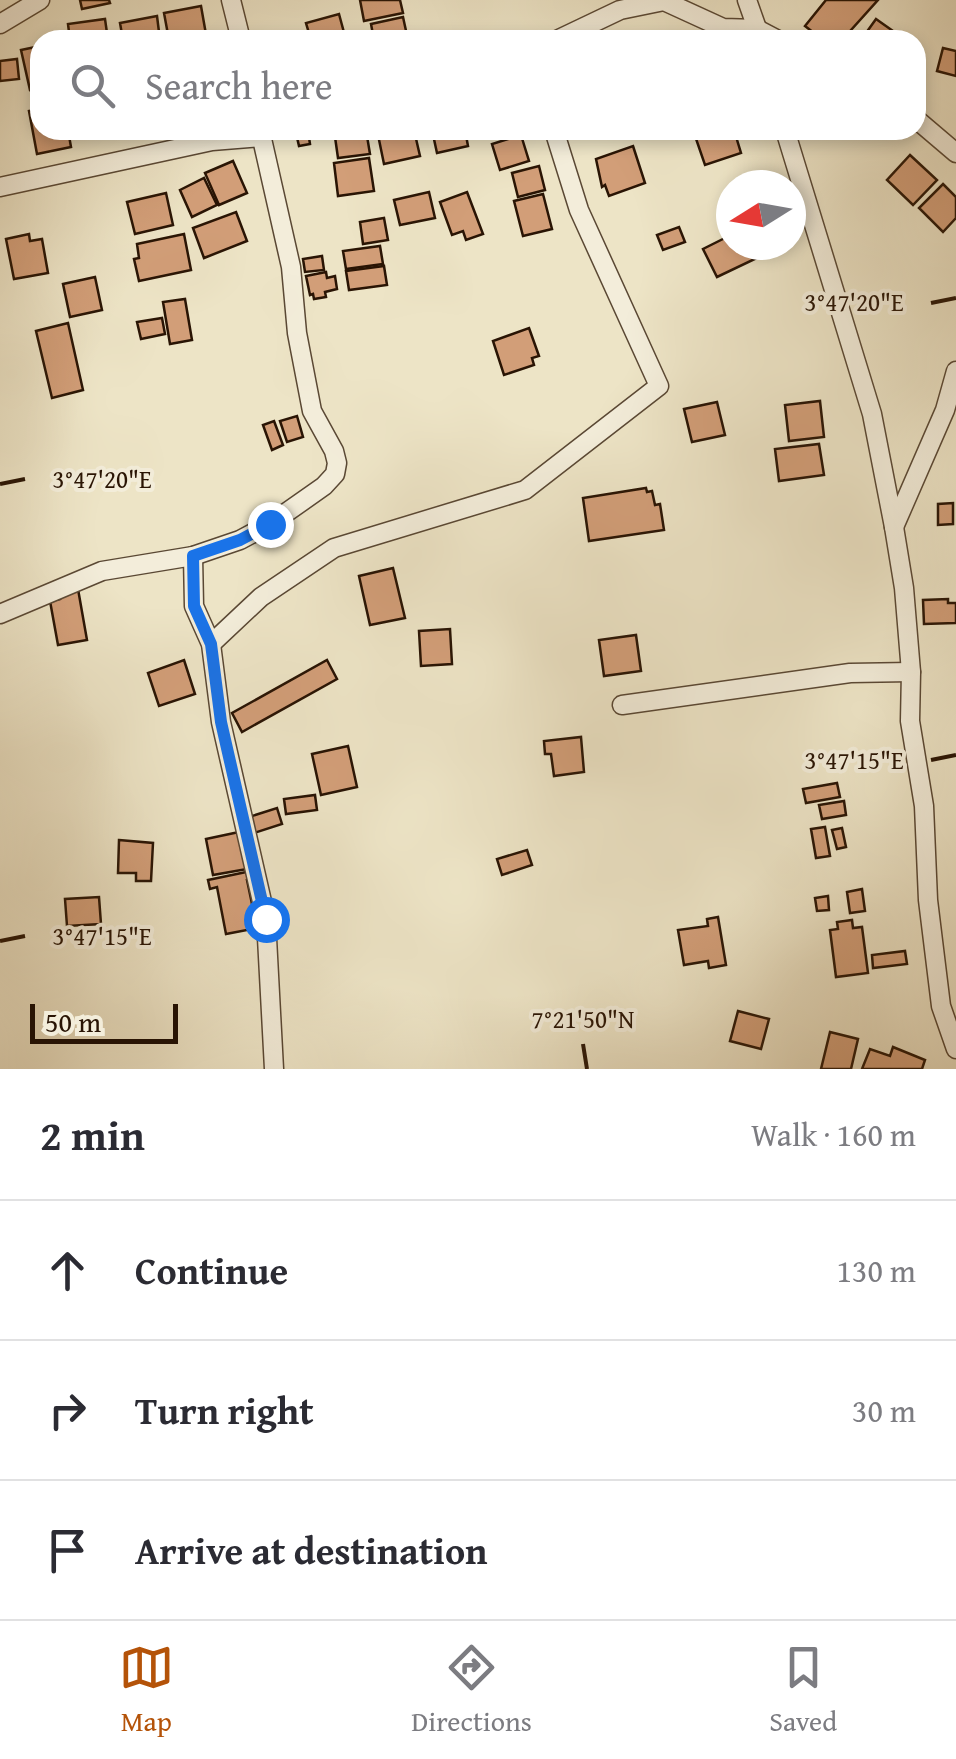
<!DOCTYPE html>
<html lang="en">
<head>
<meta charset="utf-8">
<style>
  body { margin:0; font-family:"Gentium Book Plus",serif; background:#f7f7f7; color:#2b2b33 }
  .compass { position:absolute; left:716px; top:170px; width:90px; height:90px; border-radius:50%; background:#fff; box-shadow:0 5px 15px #0003; rotate:259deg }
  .scale { position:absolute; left:30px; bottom:25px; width:148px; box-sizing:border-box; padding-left:10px; border:5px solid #291404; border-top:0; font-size:28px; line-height:35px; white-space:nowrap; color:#291404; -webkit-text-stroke:8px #f3edda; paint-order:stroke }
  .stop { position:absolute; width:30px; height:30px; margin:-22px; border:8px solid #1a73e8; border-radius:50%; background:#fff }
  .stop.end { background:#1a73e8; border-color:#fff; box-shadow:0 2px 10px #0008 }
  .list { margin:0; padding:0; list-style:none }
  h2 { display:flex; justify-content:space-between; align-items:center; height:130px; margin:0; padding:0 40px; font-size:42px }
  h2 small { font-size:32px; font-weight:400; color:#7c7c81 }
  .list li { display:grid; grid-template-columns:65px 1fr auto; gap:30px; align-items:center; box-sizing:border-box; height:140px; padding:0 40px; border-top:2px solid #e1e1e2 }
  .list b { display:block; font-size:38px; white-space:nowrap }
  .list em { font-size:32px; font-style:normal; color:#7c7c81 }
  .icon { flex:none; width:55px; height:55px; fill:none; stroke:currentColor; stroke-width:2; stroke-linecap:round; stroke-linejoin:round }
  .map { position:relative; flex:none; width:956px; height:1069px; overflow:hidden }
  .search { position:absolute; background:#fff; box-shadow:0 5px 15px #0003; left:30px; right:30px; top:30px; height:110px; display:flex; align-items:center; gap:25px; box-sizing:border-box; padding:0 35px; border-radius:30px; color:#7c7c81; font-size:38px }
  .sheet { height:550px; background:#fff }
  nav { display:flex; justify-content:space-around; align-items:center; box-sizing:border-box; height:140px; border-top:2px solid #e1e1e2; background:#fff; font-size:28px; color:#7c7c81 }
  nav a { display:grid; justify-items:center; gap:5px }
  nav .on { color:#b45309 }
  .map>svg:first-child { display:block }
</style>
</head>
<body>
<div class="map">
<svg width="956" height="1069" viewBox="0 0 956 1069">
  <rect width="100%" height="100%" fill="#ede4c6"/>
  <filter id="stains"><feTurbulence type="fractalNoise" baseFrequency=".002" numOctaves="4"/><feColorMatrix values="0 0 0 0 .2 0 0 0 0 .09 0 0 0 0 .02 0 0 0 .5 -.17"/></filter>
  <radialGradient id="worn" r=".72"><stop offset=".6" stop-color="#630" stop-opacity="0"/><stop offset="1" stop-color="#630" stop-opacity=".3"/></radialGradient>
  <g fill="#d29e78" stroke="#291404" stroke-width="2.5">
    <path d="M 80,0 L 109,0 L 110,3 L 82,9 Z"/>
    <path d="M 360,0 L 400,0 L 403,13 L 364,21 Z"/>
    <path d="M 826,0 L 878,0 L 842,40 L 823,40 L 805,26 Z"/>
    <path d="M 201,6 L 207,40 L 169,40 L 164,13 Z"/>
    <path d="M 339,14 L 346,40 L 311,40 L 306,23 Z"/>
    <path d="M 157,16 L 159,32 L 163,32 L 165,40 L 123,40 L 120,23 Z"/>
    <path d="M 403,17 L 408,40 L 374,40 L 371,24 Z"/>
    <path d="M 105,19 L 108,40 L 70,40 L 68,24 Z"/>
    <path d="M 876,19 L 893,31 L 886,40 L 861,40 Z"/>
    <path d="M 40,46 L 40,83 L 36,84 L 37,89 L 30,90 L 21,50 Z"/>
    <path d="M 943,48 L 956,51 L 956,76 L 937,71 Z"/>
    <path d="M 17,59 L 19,79 L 0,81 L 0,61 Z"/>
    <path d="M 40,109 L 40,130 L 68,130 L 71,147 L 37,154 L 29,111 Z"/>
    <path d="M 334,130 L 366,130 L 370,154 L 338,158 Z"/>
    <path d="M 377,130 L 414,130 L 420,156 L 384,164 Z"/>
    <path d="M 432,130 L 465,130 L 468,146 L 437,153 Z"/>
    <path d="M 693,130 L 734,130 L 741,153 L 705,165 Z"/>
    <path d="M 308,131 L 310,144 L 299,146 L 296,133 Z"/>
    <path d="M 521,135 L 529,161 L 500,170 L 492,144 Z"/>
    <path d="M 633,146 L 645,183 L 609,196 L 605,185 L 602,187 L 596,159 Z"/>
    <path d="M 910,155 L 937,180 L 913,205 L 887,180 Z"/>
    <path d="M 369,158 L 374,191 L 338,196 L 334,163 Z"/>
    <path d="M 233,161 L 247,193 L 219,205 L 205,173 Z"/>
    <path d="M 539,166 L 545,190 L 518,197 L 512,173 Z"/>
    <path d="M 204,178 L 217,205 L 192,217 L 180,190 Z"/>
    <path d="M 943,184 L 956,197 L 956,218 L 943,232 L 919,208 Z"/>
    <path d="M 429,192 L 435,218 L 400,225 L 394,200 Z"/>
    <path d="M 467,192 L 483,234 L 466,240 L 463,231 L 452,235 L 440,202 Z"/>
    <path d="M 166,193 L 173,225 L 135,234 L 127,202 Z"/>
    <path d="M 543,194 L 552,229 L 523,236 L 514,201 Z"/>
    <path d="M 236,212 L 247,241 L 204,258 L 193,228 Z"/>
    <path d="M 384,218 L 388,240 L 363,244 L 360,222 Z"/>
    <path d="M 679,227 L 685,242 L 663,250 L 657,235 Z"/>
    <path d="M 29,234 L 30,241 L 42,239 L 48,273 L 14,279 L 6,239 Z"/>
    <path d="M 184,234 L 191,270 L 139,281 L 134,259 L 139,258 L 137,244 Z"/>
    <path d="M 731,235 L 731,245 L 759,245 L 763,255 L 717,277 L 703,249 Z"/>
    <path d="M 380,246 L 383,264 L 346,269 L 343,251 Z"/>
    <path d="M 322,256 L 324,270 L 305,272 L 303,259 Z"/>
    <path d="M 384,266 L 387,285 L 349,290 L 346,271 Z"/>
    <path d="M 326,272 L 327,278 L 335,276 L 337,289 L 325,292 L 326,297 L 314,299 L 313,294 L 310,295 L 306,276 Z"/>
    <path d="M 95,277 L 102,310 L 70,317 L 63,284 Z"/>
    <path d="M 185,299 L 192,340 L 170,344 L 163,302 Z"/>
    <path d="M 162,318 L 165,334 L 141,339 L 137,322 Z"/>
    <path d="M 68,323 L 83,390 L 52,398 L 36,331 Z"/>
    <path d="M 529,328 L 539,356 L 532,358 L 534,365 L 504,375 L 493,341 Z"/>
    <path d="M 820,401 L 824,437 L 789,441 L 785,405 Z"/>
    <path d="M 717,402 L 725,435 L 692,442 L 684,409 Z"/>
    <path d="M 297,416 L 303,437 L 287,442 L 280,421 Z"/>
    <path d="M 274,421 L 283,445 L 272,450 L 263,425 Z"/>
    <path d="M 819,444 L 824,475 L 779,481 L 775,449 Z"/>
    <path d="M 646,488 L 647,492 L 652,491 L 655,505 L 660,504 L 664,530 L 589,541 L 583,498 Z"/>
    <path d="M 953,503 L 953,524 L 938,525 L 938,504 Z"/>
    <path d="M 393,568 L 405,618 L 370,625 L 359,576 Z"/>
    <path d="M 78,589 L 87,640 L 58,645 L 50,601 L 60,599 L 59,593 Z"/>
    <path d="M 948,599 L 948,603 L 956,603 L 956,623 L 924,624 L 923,600 Z"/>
    <path d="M 450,629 L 452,664 L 421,666 L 419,631 Z"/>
    <path d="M 636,635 L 641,671 L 604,676 L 599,640 Z"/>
    <path d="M 184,660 L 195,694 L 159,706 L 148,673 Z"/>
    <path d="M 327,660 L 337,679 L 242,732 L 232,713 Z"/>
    <path d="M 581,737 L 584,772 L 554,776 L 551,754 L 545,754 L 544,741 Z"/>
    <path d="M 348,746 L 357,787 L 321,795 L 312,754 Z"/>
    <path d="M 837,783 L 840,797 L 806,803 L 803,789 Z"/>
    <path d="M 315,795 L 317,810 L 286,814 L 284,799 Z"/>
    <path d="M 844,801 L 846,815 L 822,819 L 819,805 Z"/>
    <path d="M 277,808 L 282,824 L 254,833 L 249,817 Z"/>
    <path d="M 825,827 L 830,856 L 816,858 L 811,829 Z"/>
    <path d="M 842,828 L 846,847 L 837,849 L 832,830 Z"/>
    <path d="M 239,832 L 247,869 L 213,875 L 206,839 Z"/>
    <path d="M 119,840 L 153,843 L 151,881 L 136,881 L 136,873 L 118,873 Z"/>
    <path d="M 527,850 L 532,865 L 502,875 L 497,859 Z"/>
    <path d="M 251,871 L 253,879 L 247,880 L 257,928 L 226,934 L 217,887 L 210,889 L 208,880 Z"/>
    <path d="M 862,889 L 865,911 L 850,913 L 847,892 Z"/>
    <path d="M 828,896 L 829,910 L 817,911 L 815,898 Z"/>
    <path d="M 99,897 L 101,924 L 67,926 L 65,899 Z"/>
    <path d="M 718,917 L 726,965 L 709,968 L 708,961 L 684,965 L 678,930 L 708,926 L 707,919 Z"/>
    <path d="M 852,920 L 853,928 L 862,927 L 868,973 L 836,977 L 830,930 L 838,929 L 837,922 Z"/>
    <path d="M 905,951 L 907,964 L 873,968 L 872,955 Z"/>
    <path d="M 738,1011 L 769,1019 L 761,1049 L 730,1041 Z"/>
    <path d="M 830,1032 L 858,1039 L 851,1069 L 821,1069 Z"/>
    <path d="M 893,1047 L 925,1060 L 922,1069 L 862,1069 L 870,1049 L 890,1056 Z"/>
  </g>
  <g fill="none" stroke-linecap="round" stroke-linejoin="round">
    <defs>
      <g id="minor">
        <path d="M 231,0 L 241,40"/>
        <path d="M 747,0 L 760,37"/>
        <path d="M 0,24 L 40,0"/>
        <path d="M 557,40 L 620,10 L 664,1 L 723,28 L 757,29 L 778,40"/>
        <path d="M 916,119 L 956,153"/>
        <path d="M 785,130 L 872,414 L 894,527 L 904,588 L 911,672 L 910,721 L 924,806 L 928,900 L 941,1006 L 956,1049"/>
        <path d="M 0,187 L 212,141 L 261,137"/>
        <path d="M 894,527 L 945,410 L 956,371"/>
        <path d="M 193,556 L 194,606 L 211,644 L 221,722 L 266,919 L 274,1069"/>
        <path d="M 0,614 L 102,571 L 193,556 L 240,540 L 270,524 L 324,486 L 335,474 L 337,463 L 334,451 L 312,411 L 297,333 L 291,267 L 260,130"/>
        <path d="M 211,644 L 261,597 L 334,548 L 525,490 L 659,386 L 579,210 L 554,130"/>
        <path d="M 622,705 L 850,673 L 911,672"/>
      </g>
    </defs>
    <use href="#minor" stroke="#5a4834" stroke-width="21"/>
    <use href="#minor" stroke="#f3edda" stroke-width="18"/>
  </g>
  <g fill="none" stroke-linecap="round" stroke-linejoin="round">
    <path stroke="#1a73e8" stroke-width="12" d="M 266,919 L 221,722 L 211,644 L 194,606 L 193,556 L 240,540 L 270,524"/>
  </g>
  <path fill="none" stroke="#291404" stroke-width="4" d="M 931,303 L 956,298M 0,484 L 25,479M 931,760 L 956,755M 0,941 L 25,936M 583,1044 L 587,1069"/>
  <g font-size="25" text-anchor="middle" fill="#291404" stroke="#f3edda" stroke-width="8" stroke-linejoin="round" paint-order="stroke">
    <text x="854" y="311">3°47'20"E</text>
    <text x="102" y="488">3°47'20"E</text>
    <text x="854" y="769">3°47'15"E</text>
    <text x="102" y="945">3°47'15"E</text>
    <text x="583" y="1028">7°21'50"N</text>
  </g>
  <rect width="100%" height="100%" filter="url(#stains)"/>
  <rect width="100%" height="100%" fill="url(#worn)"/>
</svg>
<svg class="compass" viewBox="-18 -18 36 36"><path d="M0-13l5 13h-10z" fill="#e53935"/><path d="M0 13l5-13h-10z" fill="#7c7c81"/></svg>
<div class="scale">50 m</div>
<div class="stop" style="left:266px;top:919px"></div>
<div class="stop end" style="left:270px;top:524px"></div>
<div class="search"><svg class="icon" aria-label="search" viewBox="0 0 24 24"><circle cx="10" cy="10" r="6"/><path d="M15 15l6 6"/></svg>Search here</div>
</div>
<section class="sheet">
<h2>2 min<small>Walk · 160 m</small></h2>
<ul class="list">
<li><svg class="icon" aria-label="ahead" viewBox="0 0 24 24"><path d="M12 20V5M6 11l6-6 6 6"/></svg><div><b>Continue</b></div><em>130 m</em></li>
<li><svg class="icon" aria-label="right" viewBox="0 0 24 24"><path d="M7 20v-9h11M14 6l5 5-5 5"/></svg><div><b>Turn right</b></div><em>30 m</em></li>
<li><svg class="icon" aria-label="arrive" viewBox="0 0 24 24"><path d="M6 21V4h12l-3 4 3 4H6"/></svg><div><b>Arrive at destination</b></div></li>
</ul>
</section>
<nav>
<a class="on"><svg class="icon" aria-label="map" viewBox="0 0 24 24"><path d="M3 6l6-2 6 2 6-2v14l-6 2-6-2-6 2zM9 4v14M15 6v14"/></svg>Map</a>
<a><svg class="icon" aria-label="directions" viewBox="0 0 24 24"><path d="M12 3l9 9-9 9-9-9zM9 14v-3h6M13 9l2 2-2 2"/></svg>Directions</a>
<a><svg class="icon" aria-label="saved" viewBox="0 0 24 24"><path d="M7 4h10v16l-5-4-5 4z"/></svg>Saved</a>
</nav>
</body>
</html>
